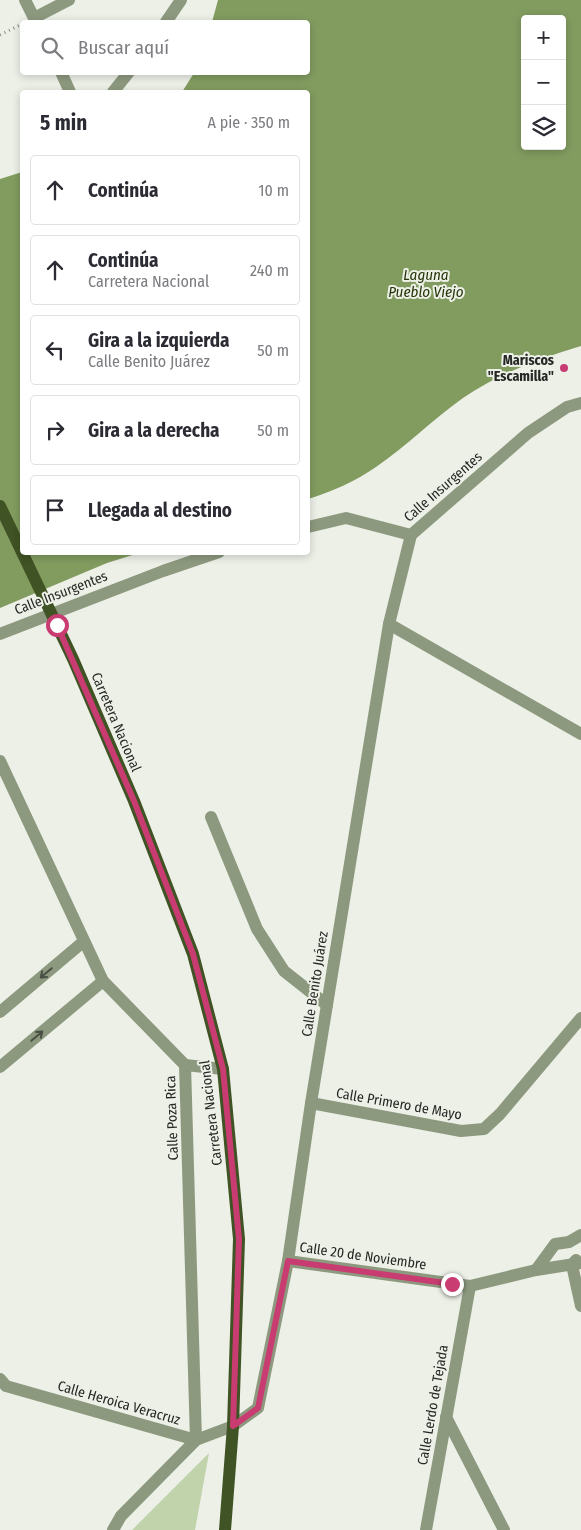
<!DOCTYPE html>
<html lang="es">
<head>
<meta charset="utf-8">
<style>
  body { margin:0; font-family:"Fira Sans Condensed",sans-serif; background:#f7f7f7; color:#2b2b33 }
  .controls { position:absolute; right:15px; top:15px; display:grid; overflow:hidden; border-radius:5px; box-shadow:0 2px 8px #0003 }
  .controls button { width:45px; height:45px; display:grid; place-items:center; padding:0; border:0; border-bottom:1px solid #e1e1e2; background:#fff; color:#2b2b33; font:25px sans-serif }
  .stop { position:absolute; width:15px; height:15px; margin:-11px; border:4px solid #c83c71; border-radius:50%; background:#fff }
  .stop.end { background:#c83c71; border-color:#fff; box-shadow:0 1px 5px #0008 }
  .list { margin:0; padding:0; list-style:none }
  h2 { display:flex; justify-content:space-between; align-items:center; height:65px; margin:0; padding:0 20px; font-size:21px }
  h2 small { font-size:16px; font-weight:400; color:#7c7c81 }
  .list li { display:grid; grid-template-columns:32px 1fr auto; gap:15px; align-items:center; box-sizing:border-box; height:70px; margin:0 10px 10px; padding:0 10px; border:1px solid #e1e1e2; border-radius:5px }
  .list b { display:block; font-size:19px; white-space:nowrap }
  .list p { margin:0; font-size:16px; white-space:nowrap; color:#7c7c81 }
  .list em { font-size:16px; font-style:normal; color:#7c7c81 }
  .icon { flex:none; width:28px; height:28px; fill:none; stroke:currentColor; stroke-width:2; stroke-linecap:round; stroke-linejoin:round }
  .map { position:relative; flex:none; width:581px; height:1530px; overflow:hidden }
  .search { position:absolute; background:#fff; box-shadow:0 2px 8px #0003; left:20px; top:20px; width:290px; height:55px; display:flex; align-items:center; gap:12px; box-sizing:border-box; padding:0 18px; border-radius:5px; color:#7c7c81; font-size:19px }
  .panel { position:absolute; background:#fff; box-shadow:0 2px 8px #0003; left:20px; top:90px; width:290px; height:465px; border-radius:5px }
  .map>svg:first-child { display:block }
</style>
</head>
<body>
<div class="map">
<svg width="581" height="1530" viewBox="0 0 581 1530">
  <rect width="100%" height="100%" fill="#ecf0e7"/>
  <path fill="#c0d3ab" d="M 209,1453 L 195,1530 L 132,1530 Z"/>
  <g fill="#829c60" fill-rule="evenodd">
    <path d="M 218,0 L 581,0 L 581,346 C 540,358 498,374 463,398 C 433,419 407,446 376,467 C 356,481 331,492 308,499 L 308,92 L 182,92 L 194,73 L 308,72 L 308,22 L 212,22 ZM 525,19 L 562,19 L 562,146 L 525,146 Z"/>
    <path d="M 22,172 L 22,552 L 139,553 L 107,563 L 0,608 L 0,179 Z"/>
  </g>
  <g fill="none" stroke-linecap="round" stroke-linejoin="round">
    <path stroke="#878a84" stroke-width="3" stroke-dasharray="1 4" stroke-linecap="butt" d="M 0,35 L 20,25"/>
    <g stroke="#8d997f" stroke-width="12">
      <path d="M 25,0 L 36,22"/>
      <path d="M 34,18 L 69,0"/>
      <path d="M 166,22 L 181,0"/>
      <path d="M 61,72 L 70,92"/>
      <path d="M 113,92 L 129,72"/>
      <path d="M 308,527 L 346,518 L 411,535"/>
      <path d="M 411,535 L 528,433 L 567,407 L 581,403"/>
      <path d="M 389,624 L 581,734"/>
      <path d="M 0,634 L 163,571 L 219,552"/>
      <path d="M 0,761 L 103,981 L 185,1065 L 196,1440 L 121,1516 L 113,1530"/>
      <path d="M 211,817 L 257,929 L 284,971 L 327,1005"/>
      <path d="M 0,1012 L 83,942"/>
      <path d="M 185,1065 L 223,1069"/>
      <path d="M 0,1067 L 103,981"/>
      <path d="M 311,1103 L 461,1131 L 484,1129 L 500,1114 L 581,1018"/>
      <path d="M 576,1260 L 572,1265 L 581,1306"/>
      <path d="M 288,1261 L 470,1286 L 536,1270 L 581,1263"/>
      <path d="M 536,1270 L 555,1244 L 569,1242 L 581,1235"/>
      <path d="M 0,1379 L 6,1386 L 196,1440 L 233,1426 L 258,1408 L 288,1261 L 311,1103 L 389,624 L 411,535"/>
      <path d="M 446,1417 L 504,1530"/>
      <path d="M 426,1530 L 470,1286"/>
    </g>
    <path stroke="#405324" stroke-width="12" d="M 0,506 L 73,659 L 134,801 L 193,954 L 223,1069 L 239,1239 L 233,1426 L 225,1530"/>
  </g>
  <defs><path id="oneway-shaft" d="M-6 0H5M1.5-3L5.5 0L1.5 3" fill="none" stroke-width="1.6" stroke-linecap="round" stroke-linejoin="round" transform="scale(1.25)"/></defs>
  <g stroke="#494f44">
    <use href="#oneway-shaft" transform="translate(46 973) rotate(140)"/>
    <use href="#oneway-shaft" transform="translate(37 1036) rotate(-40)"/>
  </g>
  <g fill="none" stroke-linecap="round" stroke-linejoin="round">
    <path stroke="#c83c71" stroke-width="6" d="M 57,625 L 134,801 L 193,954 L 223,1069 L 239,1239 L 233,1426 L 258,1408 L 288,1261 L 452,1284"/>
  </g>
  <circle fill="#c83c71" stroke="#ecf0e7" stroke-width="2" cx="564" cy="368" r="5"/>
  <g text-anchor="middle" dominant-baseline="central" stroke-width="4" stroke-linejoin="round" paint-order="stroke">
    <g font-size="14" font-weight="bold" fill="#252724" stroke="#ecf0e7" text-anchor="end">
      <text x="554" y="360">Mariscos<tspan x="554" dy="16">"Escamilla"</tspan></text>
    </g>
    <g font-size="14" fill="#252724" stroke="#ecf0e7">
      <text transform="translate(443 487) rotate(-41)">Calle Insurgentes</text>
      <text transform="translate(61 593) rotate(-21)">Calle Insurgentes</text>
      <text transform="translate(116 722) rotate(67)">Carretera Nacional</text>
      <text transform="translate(315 984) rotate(-81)">Calle Benito Juárez</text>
      <text transform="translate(399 1104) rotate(10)">Calle Primero de Mayo</text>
      <text transform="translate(211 1113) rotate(-97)">Carretera Nacional</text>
      <text transform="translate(172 1118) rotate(-92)">Calle Poza Rica</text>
      <text transform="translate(363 1256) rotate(8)">Calle 20 de Noviembre</text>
      <text transform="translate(119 1403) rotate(16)">Calle Heroica Veracruz</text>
      <text transform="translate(433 1405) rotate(-80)">Calle Lerdo de Tejada</text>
    </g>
    <g font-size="15" font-style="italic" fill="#253507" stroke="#ecf0e7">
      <text x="426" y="275">Laguna<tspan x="426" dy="17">Pueblo Viejo</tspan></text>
    </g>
  </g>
</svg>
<div class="controls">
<button>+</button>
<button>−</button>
<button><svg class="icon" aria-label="layers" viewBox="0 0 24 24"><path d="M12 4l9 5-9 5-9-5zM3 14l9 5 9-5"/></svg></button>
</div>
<div class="stop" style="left:57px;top:625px"></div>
<div class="stop end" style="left:452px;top:1284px"></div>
<div class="search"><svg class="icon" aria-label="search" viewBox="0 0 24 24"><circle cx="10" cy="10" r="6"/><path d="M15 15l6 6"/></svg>Buscar aquí</div>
<section class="panel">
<h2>5 min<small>A pie · 350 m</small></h2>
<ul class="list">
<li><svg class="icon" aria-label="ahead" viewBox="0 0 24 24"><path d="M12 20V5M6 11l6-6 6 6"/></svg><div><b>Continúa</b></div><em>10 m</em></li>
<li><svg class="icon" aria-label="ahead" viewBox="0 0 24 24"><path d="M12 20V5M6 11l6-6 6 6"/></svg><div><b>Continúa</b><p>Carretera Nacional</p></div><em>240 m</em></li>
<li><svg class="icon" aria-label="left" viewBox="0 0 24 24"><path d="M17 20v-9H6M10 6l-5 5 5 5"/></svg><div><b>Gira a la izquierda</b><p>Calle Benito Juárez</p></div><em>50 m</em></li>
<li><svg class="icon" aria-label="right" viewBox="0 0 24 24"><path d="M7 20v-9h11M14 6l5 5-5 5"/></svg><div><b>Gira a la derecha</b></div><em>50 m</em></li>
<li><svg class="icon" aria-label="arrive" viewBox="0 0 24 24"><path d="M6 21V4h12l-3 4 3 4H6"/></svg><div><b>Llegada al destino</b></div></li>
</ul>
</section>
</div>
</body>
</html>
